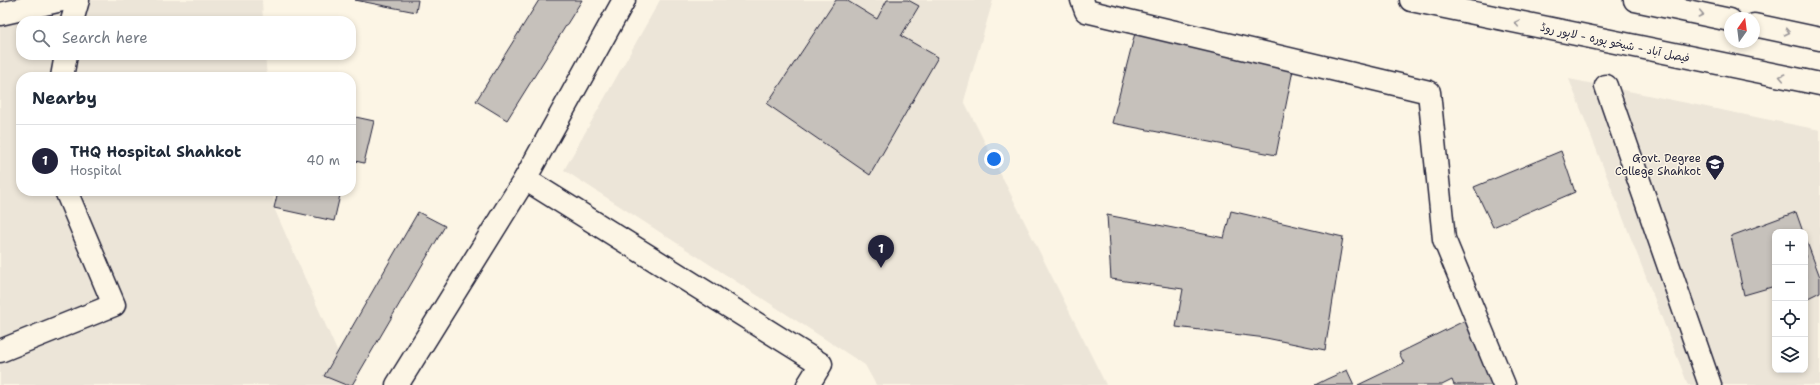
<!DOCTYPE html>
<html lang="en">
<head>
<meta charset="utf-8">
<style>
  body { margin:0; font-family:"Shantell Sans","Playpen Sans Arabic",sans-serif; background:#f6f6f7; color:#1f2937 }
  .controls { position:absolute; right:12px; bottom:12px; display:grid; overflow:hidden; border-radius:8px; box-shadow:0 2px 6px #0003 }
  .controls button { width:36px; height:36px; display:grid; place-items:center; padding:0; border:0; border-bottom:1px solid #e0e1e3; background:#fff; color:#1f2937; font:20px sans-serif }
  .compass { position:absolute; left:1724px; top:12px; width:36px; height:36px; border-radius:50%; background:#fff; box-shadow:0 2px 6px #0003; rotate:14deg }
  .you { position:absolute; left:994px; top:159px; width:14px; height:14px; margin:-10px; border:3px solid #fff; border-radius:50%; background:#1a73e8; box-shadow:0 0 0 6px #1a73e833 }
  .badge { display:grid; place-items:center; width:26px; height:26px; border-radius:50%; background:#22223b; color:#fff; font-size:13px; font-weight:700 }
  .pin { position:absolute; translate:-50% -33px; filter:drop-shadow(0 1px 2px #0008) }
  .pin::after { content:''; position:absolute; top:21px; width:14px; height:12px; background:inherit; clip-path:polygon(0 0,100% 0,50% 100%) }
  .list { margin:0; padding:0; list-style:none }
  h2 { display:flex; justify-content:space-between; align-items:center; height:52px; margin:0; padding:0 16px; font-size:17px }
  h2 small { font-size:13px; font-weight:400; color:#747a83 }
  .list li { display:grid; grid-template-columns:26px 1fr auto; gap:12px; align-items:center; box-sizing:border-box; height:72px; padding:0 16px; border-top:1px solid #e0e1e3 }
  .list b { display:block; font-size:15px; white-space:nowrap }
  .list p { margin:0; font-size:13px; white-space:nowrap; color:#747a83 }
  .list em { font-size:13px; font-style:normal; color:#747a83 }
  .icon { flex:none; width:22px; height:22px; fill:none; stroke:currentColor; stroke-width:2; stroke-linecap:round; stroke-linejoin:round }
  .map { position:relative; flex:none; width:1820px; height:385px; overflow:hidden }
  .search { position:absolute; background:#fff; box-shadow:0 2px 6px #0003; left:16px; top:16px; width:340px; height:44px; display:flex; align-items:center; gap:10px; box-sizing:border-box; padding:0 14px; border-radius:16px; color:#747a83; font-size:15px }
  .panel { position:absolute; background:#fff; box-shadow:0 2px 6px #0003; left:16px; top:72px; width:340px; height:124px; border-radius:16px }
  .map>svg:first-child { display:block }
</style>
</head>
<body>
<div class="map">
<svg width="1820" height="385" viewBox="0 0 1820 385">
  <rect width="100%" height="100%" fill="#fcf5e5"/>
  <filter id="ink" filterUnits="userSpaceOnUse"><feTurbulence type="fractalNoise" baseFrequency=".025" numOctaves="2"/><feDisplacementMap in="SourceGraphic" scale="8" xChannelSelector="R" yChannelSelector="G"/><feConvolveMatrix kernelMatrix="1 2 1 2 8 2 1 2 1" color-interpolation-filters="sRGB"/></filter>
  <g filter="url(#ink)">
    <g fill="#ece5d8" fill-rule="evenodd">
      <path d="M 0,0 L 262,0 L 263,21 L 21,21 L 21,55 L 265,55 L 267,77 L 21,77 L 21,191 L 273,191 L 274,208 L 352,385 L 0,385 Z"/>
      <path d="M 660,0 L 993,0 L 964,101 L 1106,385 L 876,385 L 865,365 L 564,170 Z"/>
      <path d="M 1569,79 L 1820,130 L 1820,385 L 1688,385 ZM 1775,232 L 1805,232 L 1805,370 L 1775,370 Z"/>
    </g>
    <g fill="#c6c1bb" stroke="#22223b">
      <path d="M 355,0 L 418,0 L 416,12 Z"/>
      <path d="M 539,0 L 582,0 L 507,120 L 476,101 Z"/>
      <path d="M 836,0 L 846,0 L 877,19 L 887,0 L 908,0 L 919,6 L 901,36 L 938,57 L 870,175 L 767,104 Z"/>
      <path d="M 1135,33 L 1294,65 L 1276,155 L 1112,123 Z"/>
      <path d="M 351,116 L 374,121 L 364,163 L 351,160 Z"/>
      <path d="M 1561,151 L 1575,192 L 1493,227 L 1474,187 Z"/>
      <path d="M 278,191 L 341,191 L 334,221 L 274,208 Z"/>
      <path d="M 1231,211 L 1343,237 L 1325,350 L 1266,338 L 1176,327 L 1183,289 L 1111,279 L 1107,215 L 1224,238 Z"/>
      <path d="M 418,212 L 445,226 L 352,385 L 346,385 L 324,376 Z"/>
      <path d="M 1796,212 L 1803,232 L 1775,232 L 1775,286 L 1744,295 L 1731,236 Z"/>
      <path d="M 1805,237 L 1820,277 L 1820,292 L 1806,299 Z"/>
      <path d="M 1466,320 L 1497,385 L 1454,385 L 1452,380 L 1442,385 L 1358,385 L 1404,363 L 1399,353 Z"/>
      <path d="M 1347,370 L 1354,385 L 1315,385 L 1327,379 Z"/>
    </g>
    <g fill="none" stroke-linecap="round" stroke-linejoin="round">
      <defs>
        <g id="minor">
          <path d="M 1082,0 L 1086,11 L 1429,92 L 1444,239 L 1504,385"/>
          <path d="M 0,14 L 62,0"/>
          <path d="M 72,21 L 78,0"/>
          <path d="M 62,77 L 66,55"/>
          <path d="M 1606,86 L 1710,385"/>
          <path d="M 525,179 L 821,364 L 808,385"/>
          <path d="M 0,351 L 114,305 L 66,191"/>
          <path d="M 397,385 L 525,179 L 624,0"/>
        </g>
        <g id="highway">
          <path d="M 1411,0 L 1820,84"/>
          <path d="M 1635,0 L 1730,20"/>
          <path d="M 1754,25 L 1820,39"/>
        </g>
      </defs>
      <use href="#minor" stroke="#22223b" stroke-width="25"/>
      <use href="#highway" stroke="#22223b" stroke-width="25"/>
      <use href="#minor" stroke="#fcf5e5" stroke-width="22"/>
      <use href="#highway" stroke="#fcf5e5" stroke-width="22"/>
    </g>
    <defs><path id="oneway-chevron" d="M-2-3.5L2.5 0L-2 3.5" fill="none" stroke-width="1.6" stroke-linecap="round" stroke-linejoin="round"/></defs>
    <g stroke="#9a9698">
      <use href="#oneway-chevron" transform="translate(1701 14) rotate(12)"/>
      <use href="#oneway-chevron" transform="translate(1517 23) rotate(-168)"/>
      <use href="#oneway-chevron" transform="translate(1787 32) rotate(12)"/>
      <use href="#oneway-chevron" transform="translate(1782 77) rotate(-168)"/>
    </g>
  </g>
  <defs>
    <symbol id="university-pin" viewBox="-11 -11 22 30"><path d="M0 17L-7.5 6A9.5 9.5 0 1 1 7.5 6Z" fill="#22223b" stroke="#fcf5e5"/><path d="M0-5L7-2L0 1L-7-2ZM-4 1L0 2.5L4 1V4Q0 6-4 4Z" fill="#fff"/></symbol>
  </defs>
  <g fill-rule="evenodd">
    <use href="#university-pin" x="1704" y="153" width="22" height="30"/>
  </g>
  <g text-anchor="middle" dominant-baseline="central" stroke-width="3" stroke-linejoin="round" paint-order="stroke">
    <g font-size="11" fill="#22223b" stroke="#fcf5e5">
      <text transform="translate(1615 43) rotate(12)">فیصل آباد - شیخو پورہ - لاہور روڈ</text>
    </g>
    <g font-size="11" fill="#22223b" stroke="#fcf5e5" text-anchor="end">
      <text x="1701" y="158">Govt. Degree<tspan x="1701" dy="13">College Shahkot</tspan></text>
    </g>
  </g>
</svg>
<div class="controls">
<button>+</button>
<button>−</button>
<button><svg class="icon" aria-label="locate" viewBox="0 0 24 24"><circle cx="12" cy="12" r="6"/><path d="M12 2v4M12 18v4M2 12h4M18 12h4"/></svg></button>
<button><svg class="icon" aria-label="layers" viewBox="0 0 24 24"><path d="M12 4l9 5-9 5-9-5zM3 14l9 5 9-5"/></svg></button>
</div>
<svg class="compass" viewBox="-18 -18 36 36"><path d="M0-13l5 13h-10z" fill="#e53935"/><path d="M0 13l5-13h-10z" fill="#747a83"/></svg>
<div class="you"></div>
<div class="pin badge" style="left:881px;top:268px">1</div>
<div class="search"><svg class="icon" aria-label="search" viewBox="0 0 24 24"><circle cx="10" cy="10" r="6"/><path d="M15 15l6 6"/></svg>Search here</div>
<section class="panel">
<h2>Nearby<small></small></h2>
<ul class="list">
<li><span class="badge">1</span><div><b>THQ Hospital Shahkot</b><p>Hospital</p></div><em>40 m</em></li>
</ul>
</section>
</div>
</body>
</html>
